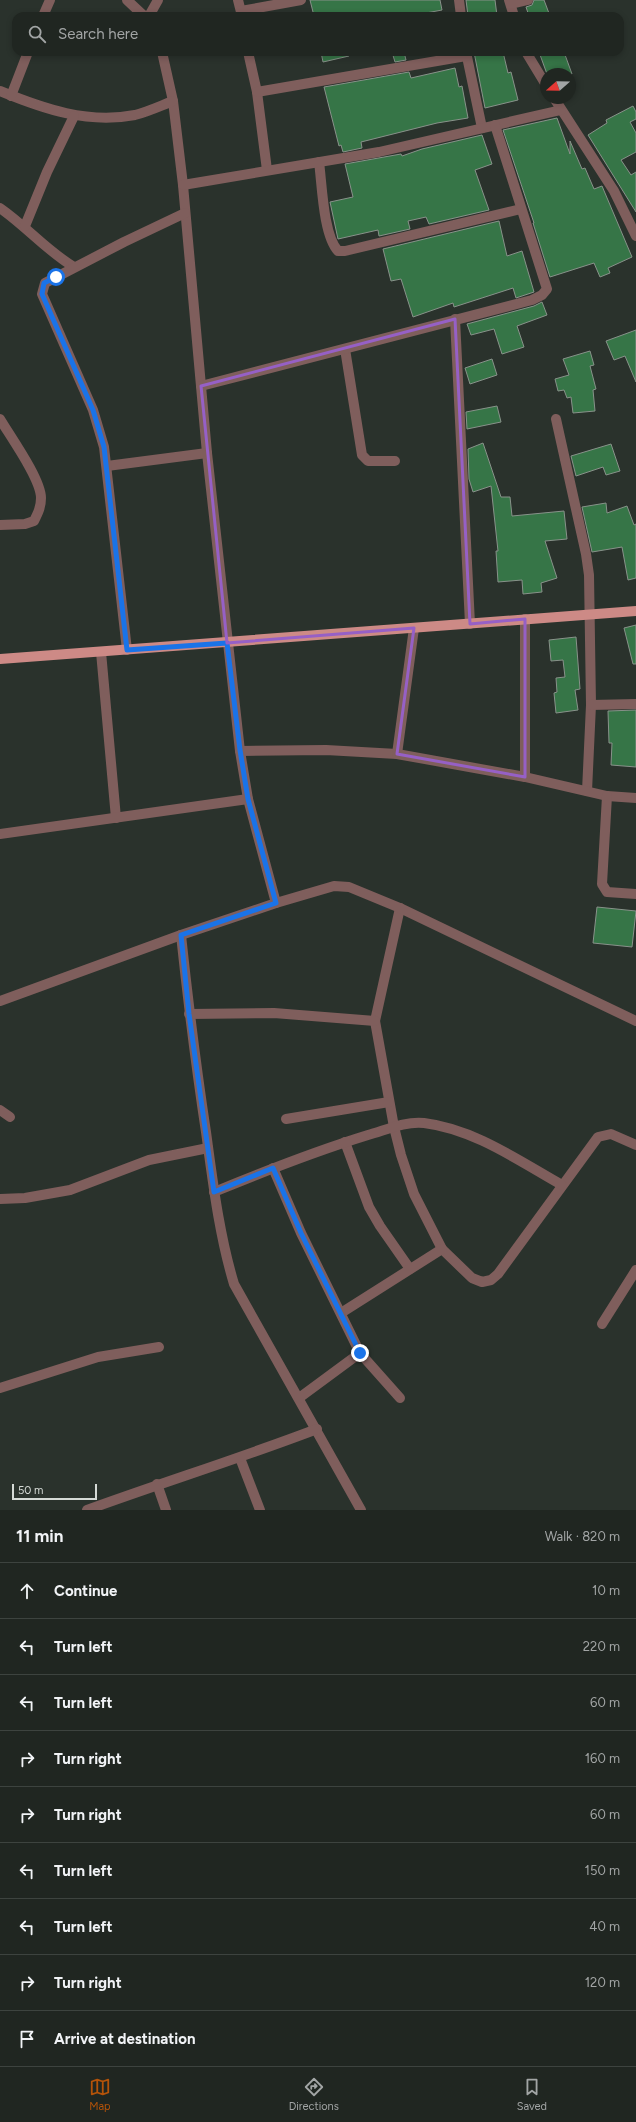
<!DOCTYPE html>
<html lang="en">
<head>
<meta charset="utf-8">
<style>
  body { margin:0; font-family:Figtree,sans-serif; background:#2d322e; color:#f1f3f6 }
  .compass { position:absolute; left:540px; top:68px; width:36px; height:36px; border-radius:50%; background:#202621; box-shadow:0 2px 6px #0003; rotate:250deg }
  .scale { position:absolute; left:12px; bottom:10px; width:85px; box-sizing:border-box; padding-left:4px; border:2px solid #d5dad6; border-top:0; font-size:11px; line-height:14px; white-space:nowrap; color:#d5dad6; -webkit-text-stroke:3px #2a322c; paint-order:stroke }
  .stop { position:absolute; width:12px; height:12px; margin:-9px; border:3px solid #1a73e8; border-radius:50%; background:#fff }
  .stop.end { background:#1a73e8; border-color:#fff; box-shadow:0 1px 4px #0008 }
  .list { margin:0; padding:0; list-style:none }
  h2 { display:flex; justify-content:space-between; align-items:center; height:52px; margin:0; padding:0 16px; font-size:17px }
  h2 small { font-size:13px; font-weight:400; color:#a2a5a5 }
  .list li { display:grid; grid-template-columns:26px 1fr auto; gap:12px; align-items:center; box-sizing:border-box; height:56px; padding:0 16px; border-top:1px solid #3d433f }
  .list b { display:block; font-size:15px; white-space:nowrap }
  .list em { font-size:13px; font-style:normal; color:#a2a5a5 }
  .icon { flex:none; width:22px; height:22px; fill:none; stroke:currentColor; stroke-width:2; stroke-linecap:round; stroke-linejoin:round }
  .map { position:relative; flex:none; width:636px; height:1510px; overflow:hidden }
  .search { position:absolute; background:#202621; box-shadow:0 2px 6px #0003; left:12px; right:12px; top:12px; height:44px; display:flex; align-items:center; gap:10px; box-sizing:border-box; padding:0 14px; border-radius:12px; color:#a2a5a5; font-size:15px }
  .sheet { height:556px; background:#202621 }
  nav { display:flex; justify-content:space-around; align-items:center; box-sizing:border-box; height:56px; border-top:1px solid #3d433f; background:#202621; font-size:11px; color:#a2a5a5 }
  nav a { display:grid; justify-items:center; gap:2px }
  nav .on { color:#b45309 }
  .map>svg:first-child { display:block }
</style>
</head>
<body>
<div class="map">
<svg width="636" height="1510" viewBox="0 0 636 1510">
  <rect width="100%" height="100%" fill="#2a322c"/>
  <g fill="#367547" stroke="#88928a">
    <path d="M 310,0 L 440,0 L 442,10 L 410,16 L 314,16 Z"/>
    <path d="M 466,0 L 495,0 L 497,16 L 468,16 Z"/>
    <path d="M 534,0 L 544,0 L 550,16 L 529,16 L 526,7 L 532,5 Z"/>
    <path d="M 321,52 L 349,52 L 349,56 L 323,62 Z"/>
    <path d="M 392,52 L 404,52 L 406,60 L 395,62 Z"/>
    <path d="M 474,52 L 503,52 L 508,73 L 511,72 L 518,100 L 485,108 Z"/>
    <path d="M 539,52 L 564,52 L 572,74 L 547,74 Z"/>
    <path d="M 455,68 L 459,87 L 462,86 L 468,118 L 437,123 L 361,142 L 362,148 L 343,152 L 341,145 L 339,146 L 324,87 L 409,72 L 411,78 Z"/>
    <path d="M 633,106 L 636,112 L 636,119 L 630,122 L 636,133 L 636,152 L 621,160 L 631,175 L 636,172 L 636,212 L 588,135 L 607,123 L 606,120 Z"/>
    <path d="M 557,118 L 570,154 L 570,141 L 582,169 L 585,168 L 594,189 L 602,186 L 632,257 L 608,268 L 610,273 L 600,277 L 594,263 L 550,277 L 533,223 L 534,223 L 503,130 Z"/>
    <path d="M 482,135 L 492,164 L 475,170 L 489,210 L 429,224 L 426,217 L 408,221 L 410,229 L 379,236 L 378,230 L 338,239 L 330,202 L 353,197 L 345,164 L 401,154 L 402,156 L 422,149 Z"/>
    <path d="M 499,221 L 507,256 L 522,251 L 534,292 L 516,298 L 513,288 L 454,307 L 453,303 L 413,317 L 401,279 L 391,281 L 383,249 Z"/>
    <path d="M 542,302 L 547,315 L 517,326 L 524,347 L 502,354 L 494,329 L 471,335 L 467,324 L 534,306 Z"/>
    <path d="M 636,330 L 636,382 L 625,356 L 614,360 L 606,341 Z"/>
    <path d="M 590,351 L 594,365 L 590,366 L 596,389 L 593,390 L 595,411 L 573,413 L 571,397 L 567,398 L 564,390 L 558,391 L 555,379 L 569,375 L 563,359 Z"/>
    <path d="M 492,359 L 497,375 L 470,384 L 465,368 Z"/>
    <path d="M 497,406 L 501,422 L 467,429 L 466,412 Z"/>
    <path d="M 483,443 L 501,497 L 510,497 L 512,516 L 564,511 L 567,539 L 545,541 L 557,578 L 541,583 L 542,592 L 523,594 L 522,580 L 498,582 L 496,551 L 498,551 L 491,486 L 473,492 L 469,479 L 468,449 Z"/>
    <path d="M 611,444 L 620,471 L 606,475 L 603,467 L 576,476 L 571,456 Z"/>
    <path d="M 606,503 L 607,513 L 627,506 L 634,525 L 636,524 L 636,578 L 628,580 L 622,547 L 592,552 L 582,507 Z"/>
    <path d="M 636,625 L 636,664 L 633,664 L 624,628 Z"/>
    <path d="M 576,637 L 580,689 L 575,690 L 578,710 L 556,713 L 554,693 L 557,692 L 556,678 L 565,677 L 563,660 L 551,661 L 549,640 Z"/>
    <path d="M 636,710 L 636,767 L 611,765 L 612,743 L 609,743 L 608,711 Z"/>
    <path d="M 597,907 L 636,911 L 632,947 L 593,943 Z"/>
  </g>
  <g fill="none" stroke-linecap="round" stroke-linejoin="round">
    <g stroke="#7f5e5c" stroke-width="10">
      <path d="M 127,0 L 144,16"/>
      <path d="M 238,0 L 242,16"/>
      <path d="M 459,0 L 461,16"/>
      <path d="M 509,0 L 514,16"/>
      <path d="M 511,4 L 528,0"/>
      <path d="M 241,11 L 301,0"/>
      <path d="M 43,16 L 50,0"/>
      <path d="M 149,16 L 158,0"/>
      <path d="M 162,52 L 173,101 L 183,185 L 207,453 L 240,751 L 248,799 L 276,903"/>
      <path d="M 248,52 L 257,92 L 267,170"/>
      <path d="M 466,52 L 482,128"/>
      <path d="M 526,52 L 546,85"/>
      <path d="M 0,91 C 44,109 87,124 135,115 C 147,112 160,106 173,101"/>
      <path d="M 257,92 L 466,56"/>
      <path d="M 11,96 L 28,52"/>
      <path d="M 554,98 L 614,191 L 636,236"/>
      <path d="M 319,162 C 322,183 323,235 338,251 L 345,251 L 521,209"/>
      <path d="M 183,185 L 379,152 L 561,110"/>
      <path d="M 0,208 C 26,226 47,251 74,267"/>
      <path d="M 25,226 L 47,172 L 74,116"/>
      <path d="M 455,319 L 470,624"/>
      <path d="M 345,349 L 362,455 L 368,461 L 395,461"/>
      <path d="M 201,386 L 532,300 L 542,295 L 547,289 L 495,125"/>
      <path d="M 0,419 C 10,436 41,479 41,498 C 41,507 38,513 34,521 L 25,524 L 0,525"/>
      <path d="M 556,419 L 586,554 L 589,575 L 591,705 L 587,791"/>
      <path d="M 107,466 L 207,453"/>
      <path d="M 127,650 L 104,447 L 93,410 L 42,294 L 45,283 L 124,242 L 185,213"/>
      <path d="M 101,652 L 116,818"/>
      <path d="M 591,705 L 636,704"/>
      <path d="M 240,751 L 326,750 L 397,754 L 525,777 L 607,796 L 636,798"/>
      <path d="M 397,754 L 414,628"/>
      <path d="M 525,777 L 525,619"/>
      <path d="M 607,796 L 602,884 L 607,892 L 636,894"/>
      <path d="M 0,834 L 248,799"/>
      <path d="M 400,908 L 375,1021 L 394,1127 L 401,1155 L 414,1194 L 442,1249 L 472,1278 L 482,1282 L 491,1280 L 498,1274 L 598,1137 L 611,1134 L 636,1145"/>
      <path d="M 181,935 C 188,1001 196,1066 206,1132 C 213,1183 219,1234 234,1284 L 361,1510"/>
      <path d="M 0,1001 L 181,935 L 276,903 L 334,886 L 349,887 L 400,908 L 636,1021"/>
      <path d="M 189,1014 L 274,1013 L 375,1021"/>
      <path d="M 0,1110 L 10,1117"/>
      <path d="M 286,1119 L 389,1102"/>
      <path d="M 345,1142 L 369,1207 L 380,1226 L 410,1269"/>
      <path d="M 273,1168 L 301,1233 L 360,1353 L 400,1398"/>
      <path d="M 214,1192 C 265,1171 316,1151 368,1135 C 386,1130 405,1121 424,1123 C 474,1129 519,1161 562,1185"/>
      <path d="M 0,1199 L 25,1198 L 70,1190 L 149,1160 L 208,1148"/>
      <path d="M 341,1313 L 442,1249"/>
      <path d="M 602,1324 L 636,1270"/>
      <path d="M 0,1388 L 98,1357 L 159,1347"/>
      <path d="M 299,1398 L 360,1353"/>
      <path d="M 240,1458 L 260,1510"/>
      <path d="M 157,1484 L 166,1510"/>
      <path d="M 87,1510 C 164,1482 241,1458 317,1429"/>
    </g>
    <path stroke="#cd8a86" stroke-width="10" d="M 0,659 L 636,611"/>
  </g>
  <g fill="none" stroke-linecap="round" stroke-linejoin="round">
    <path stroke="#1a73e8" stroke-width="5" d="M 56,277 L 44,283 L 42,294 L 93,410 L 104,447 L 127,650 L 227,643 L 240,750 L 248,799 L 276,903 L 181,935 L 189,1014 L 214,1192 L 273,1168 L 301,1233 L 360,1353"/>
  </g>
  <path fill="none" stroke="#9660c6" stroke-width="3" stroke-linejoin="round" d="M 455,319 L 470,624 L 525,619 L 525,777 L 397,754 L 414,628 L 227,643 L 201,386 Z"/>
</svg>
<svg class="compass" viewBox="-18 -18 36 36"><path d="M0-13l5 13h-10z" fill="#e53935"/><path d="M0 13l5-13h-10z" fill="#a2a5a5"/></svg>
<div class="scale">50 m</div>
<div class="stop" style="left:56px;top:277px"></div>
<div class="stop end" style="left:360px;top:1353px"></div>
<div class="search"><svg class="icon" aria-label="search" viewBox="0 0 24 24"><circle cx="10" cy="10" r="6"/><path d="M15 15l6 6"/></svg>Search here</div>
</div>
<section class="sheet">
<h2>11 min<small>Walk · 820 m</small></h2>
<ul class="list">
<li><svg class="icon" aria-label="ahead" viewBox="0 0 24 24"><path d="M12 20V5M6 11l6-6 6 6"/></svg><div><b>Continue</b></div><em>10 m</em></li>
<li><svg class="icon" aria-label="left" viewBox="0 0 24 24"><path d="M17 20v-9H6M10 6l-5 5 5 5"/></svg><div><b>Turn left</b></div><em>220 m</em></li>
<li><svg class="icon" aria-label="left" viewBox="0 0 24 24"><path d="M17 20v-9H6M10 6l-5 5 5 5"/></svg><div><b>Turn left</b></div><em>60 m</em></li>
<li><svg class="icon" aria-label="right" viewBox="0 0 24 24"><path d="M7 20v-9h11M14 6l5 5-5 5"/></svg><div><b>Turn right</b></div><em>160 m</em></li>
<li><svg class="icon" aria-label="right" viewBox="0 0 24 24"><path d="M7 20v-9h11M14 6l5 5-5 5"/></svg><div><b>Turn right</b></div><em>60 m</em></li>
<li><svg class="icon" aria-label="left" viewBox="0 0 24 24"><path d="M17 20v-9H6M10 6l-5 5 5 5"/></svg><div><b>Turn left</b></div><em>150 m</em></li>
<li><svg class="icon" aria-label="left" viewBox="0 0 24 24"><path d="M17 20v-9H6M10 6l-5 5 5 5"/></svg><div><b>Turn left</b></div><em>40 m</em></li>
<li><svg class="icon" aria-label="right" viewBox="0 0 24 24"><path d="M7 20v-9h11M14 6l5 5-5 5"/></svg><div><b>Turn right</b></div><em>120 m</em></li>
<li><svg class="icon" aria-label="arrive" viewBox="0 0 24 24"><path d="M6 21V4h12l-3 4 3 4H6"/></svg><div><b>Arrive at destination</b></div></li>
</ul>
</section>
<nav>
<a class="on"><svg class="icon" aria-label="map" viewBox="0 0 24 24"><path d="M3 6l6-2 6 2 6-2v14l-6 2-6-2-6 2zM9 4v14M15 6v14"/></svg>Map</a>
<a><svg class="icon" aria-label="directions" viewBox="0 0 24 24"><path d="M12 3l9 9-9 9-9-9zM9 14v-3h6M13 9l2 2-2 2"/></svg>Directions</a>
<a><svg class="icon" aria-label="saved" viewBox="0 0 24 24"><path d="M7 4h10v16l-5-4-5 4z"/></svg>Saved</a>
</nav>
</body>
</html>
